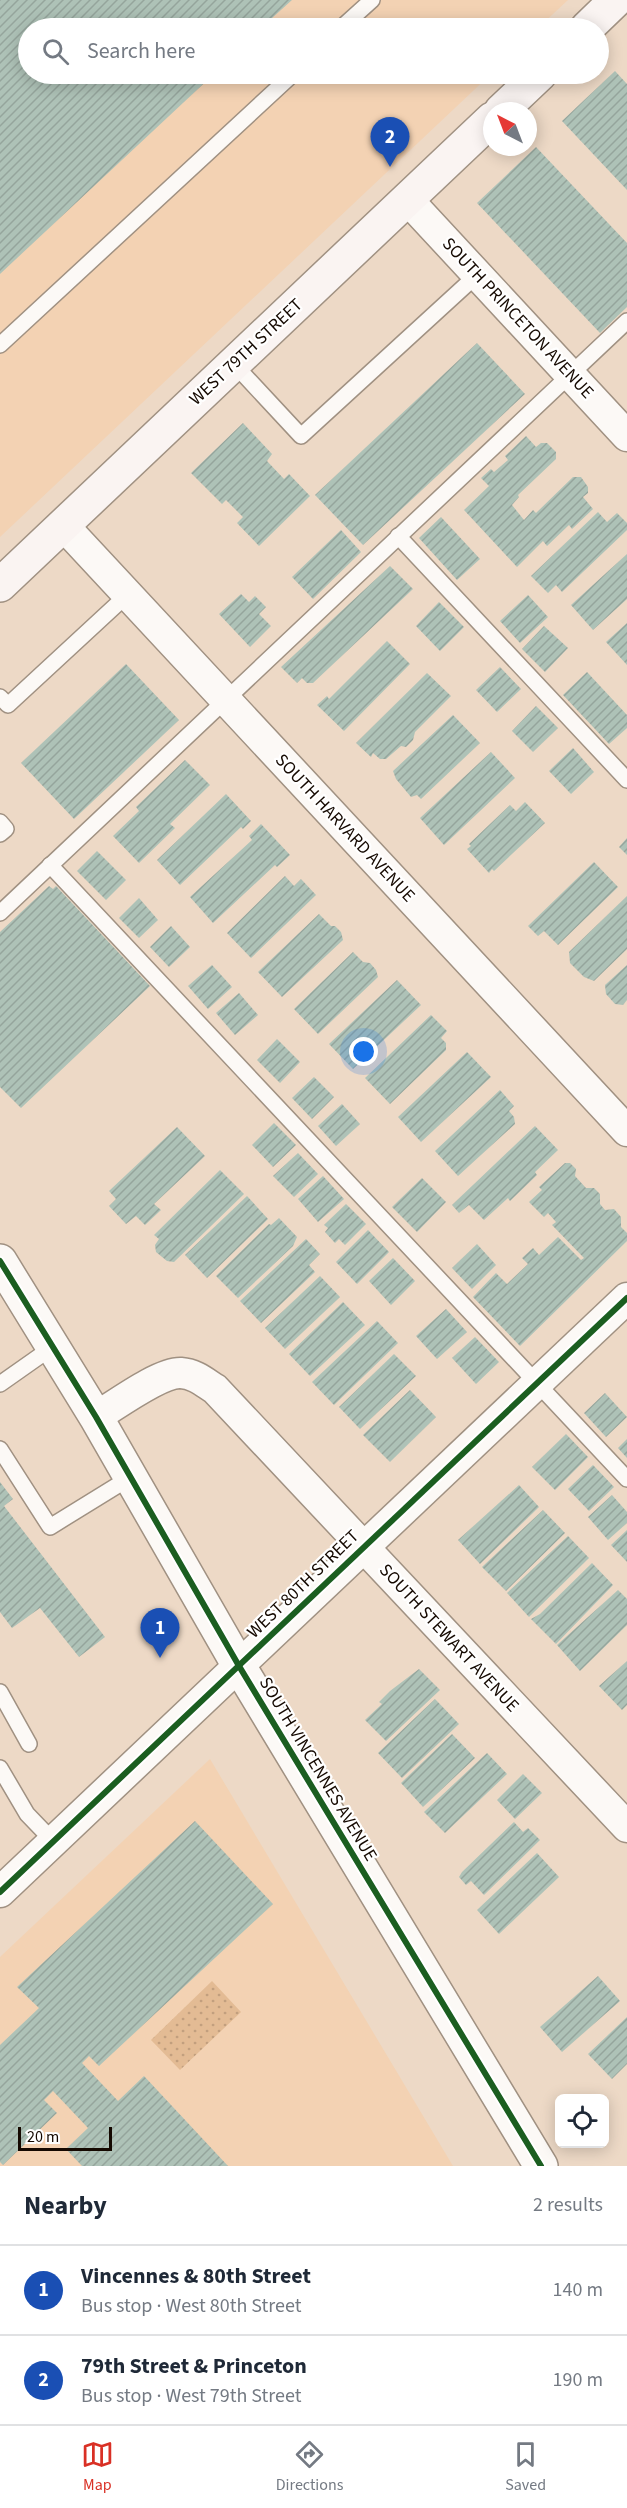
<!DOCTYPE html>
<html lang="en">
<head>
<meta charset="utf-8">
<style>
  body { margin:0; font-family:"Source Sans 3",sans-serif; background:#f2f2f3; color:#1f2937 }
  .controls { position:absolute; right:18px; bottom:18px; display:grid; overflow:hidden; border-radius:9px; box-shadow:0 3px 15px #0003 }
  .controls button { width:54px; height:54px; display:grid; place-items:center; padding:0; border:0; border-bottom:2px solid #e0e1e3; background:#fff; color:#1f2937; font:30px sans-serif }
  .compass { position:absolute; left:483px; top:102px; width:54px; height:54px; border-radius:50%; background:#fff; box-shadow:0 3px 15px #0003; rotate:318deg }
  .scale { position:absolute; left:18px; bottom:15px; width:94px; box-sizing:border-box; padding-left:6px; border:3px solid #150901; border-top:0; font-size:16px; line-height:21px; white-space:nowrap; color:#150901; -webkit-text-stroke:4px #fff; paint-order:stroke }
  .you { position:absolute; left:364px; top:1052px; width:21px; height:21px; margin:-15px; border:4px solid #fff; border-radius:50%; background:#1a73e8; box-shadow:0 0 0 9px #1a73e833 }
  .badge { display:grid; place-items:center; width:39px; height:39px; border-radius:50%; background:#d93025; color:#fff; font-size:20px; font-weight:700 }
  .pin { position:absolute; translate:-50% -50px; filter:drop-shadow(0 2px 3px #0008) }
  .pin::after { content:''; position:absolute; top:32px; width:21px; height:18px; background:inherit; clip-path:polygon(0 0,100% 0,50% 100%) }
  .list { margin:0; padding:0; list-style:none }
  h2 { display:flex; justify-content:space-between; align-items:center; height:78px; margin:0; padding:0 24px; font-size:26px }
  h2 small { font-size:20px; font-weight:400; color:#747a83 }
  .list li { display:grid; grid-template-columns:39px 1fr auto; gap:18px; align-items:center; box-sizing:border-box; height:90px; padding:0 24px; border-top:2px solid #e0e1e3 }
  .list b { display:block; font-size:22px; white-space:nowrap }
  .list p { margin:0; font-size:20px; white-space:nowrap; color:#747a83 }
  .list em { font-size:20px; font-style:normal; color:#747a83 }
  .icon { flex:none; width:33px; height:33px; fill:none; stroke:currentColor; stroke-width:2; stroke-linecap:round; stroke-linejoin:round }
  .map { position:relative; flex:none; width:627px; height:2166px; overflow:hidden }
  .search { position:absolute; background:#fff; box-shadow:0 3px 15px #0003; left:18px; right:18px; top:18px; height:66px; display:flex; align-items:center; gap:15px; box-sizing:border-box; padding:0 21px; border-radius:33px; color:#747a83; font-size:22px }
  .sheet { height:258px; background:#fff }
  nav { display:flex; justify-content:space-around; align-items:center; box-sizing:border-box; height:84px; border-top:2px solid #e0e1e3; background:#fff; font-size:16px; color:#747a83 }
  nav a { display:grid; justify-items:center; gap:3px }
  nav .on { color:#d93025 }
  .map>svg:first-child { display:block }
</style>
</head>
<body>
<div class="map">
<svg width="627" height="2166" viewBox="0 0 627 2166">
  <defs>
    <pattern id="park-dots" width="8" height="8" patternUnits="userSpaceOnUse" patternTransform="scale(1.5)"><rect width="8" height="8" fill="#e3bb94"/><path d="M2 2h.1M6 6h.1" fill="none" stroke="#c29f7e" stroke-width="1.8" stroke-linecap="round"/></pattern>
    <pattern id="building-hatch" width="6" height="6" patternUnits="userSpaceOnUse" patternTransform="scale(1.5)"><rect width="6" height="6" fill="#aec2b7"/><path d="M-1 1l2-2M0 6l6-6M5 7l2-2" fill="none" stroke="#95a59c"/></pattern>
  </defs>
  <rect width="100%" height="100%" fill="#edd9c6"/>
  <g fill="#f3d2b3">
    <path d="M 0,0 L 568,0 L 538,28 L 28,28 L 28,74 L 491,74 L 0,537 Z"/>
    <path d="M 210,1759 L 453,2166 L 0,2166 L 0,1957 Z"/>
  </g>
  <path fill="url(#park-dots)" d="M 212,1981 L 241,2012 L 180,2070 L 151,2040 Z"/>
  <g fill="url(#building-hatch)">
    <path d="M 0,0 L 292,0 L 261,28 L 28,28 L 28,74 L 214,74 L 0,274 Z"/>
    <path d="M 615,71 L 627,84 L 627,190 L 562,121 Z"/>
    <path d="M 536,147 L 627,243 L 627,307 L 600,333 L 477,203 Z"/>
    <path d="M 477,343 L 525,394 L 363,545 L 315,495 Z"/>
    <path d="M 243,423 L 272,454 L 267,461 L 284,479 L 289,474 L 310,496 L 259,546 L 237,523 L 243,517 L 226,500 L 222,504 L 191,473 Z"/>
    <path d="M 526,436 L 536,447 L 541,443 L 547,443 L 556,452 L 556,459 L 518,495 L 519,497 L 512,505 L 524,520 L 533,510 L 536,513 L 573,477 L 581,477 L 588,487 L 588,493 L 583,497 L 593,509 L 572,529 L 569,525 L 547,546 L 543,541 L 517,567 L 464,510 L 489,486 L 481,478 L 491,469 L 494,472 L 508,460 L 505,456 Z"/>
    <path d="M 598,512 L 607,522 L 617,513 L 627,523 L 627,530 L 562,592 L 556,585 L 548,593 L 531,576 Z"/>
    <path d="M 441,517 L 480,559 L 457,580 L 419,538 Z"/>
    <path d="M 341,530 L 361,552 L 313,599 L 292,577 Z"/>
    <path d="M 627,554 L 627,599 L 593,630 L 571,605 Z"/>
    <path d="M 390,566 L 413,589 L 313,683 L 307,683 L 302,678 L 297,683 L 281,667 Z"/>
    <path d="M 241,594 L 249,602 L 255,596 L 266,607 L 259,614 L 271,626 L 250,647 L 219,614 Z"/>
    <path d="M 528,595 L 548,617 L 520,643 L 500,621 Z"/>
    <path d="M 439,602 L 464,627 L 440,651 L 416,626 Z"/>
    <path d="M 627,623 L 627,665 L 606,642 Z"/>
    <path d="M 544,626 L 568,648 L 545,672 L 522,649 Z"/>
    <path d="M 387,641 L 410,664 L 344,731 L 317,705 L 327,696 L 329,699 Z"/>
    <path d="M 126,664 L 179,720 L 74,819 L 21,763 Z"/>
    <path d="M 500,667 L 521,689 L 497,712 L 476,690 Z"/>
    <path d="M 587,672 L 627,715 L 627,728 L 609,744 L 563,695 Z"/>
    <path d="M 427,673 L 451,696 L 415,732 L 413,740 L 406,747 L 401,746 L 386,759 L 380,759 L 373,753 L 371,757 L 356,743 Z"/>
    <path d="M 536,706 L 558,728 L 533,752 L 512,731 Z"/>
    <path d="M 453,715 L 480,743 L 421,799 L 417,795 L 411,797 L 396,779 L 393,771 Z"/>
    <path d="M 573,748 L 594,772 L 571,794 L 549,771 Z"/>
    <path d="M 491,752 L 515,778 L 444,845 L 420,818 Z"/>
    <path d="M 185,760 L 210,785 L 170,824 L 175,828 L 139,863 L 113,836 L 139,811 L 136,807 Z"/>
    <path d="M 226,794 L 251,821 L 243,829 L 241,827 L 180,885 L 157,860 Z"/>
    <path d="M 525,802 L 545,823 L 494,871 L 492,869 L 489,873 L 467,849 L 471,846 L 469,844 L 510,805 L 516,811 Z"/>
    <path d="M 261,824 L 290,855 L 277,867 L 275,865 L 213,923 L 190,897 L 252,840 L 249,836 Z"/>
    <path d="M 627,838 L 627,855 L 619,847 Z"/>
    <path d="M 97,851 L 126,880 L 106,900 L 77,871 Z"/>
    <path d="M 594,862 L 618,887 L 558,945 L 544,931 L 538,936 L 528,926 Z"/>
    <path d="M 285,876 L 294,886 L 301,879 L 316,895 L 251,958 L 227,933 Z"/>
    <path d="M 49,886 L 53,889 L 56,886 L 150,986 L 21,1108 L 0,1087 L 0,932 Z"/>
    <path d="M 627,896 L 627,949 L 594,981 L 584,977 L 570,963 L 569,952 Z"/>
    <path d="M 139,898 L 158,920 L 139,938 L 119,918 Z"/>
    <path d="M 319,914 L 331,926 L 335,926 L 341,932 L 343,940 L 282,997 L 258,972 Z"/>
    <path d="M 171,926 L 190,947 L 169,967 L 150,947 Z"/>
    <path d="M 353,952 L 363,962 L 370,963 L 376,970 L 378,977 L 318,1034 L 294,1009 Z"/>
    <path d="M 212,965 L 232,987 L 208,1009 L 188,986 Z"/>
    <path d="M 627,965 L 627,1000 L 623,1005 L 615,1004 L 606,994 L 605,985 Z"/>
    <path d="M 397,980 L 421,1005 L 353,1069 L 329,1044 Z"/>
    <path d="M 239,993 L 258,1015 L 235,1035 L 216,1013 Z"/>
    <path d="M 431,1015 L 447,1031 L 441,1038 L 446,1043 L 446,1050 L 390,1104 L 365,1078 Z"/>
    <path d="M 277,1039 L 300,1062 L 280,1083 L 257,1060 Z"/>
    <path d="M 467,1052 L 491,1077 L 421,1142 L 398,1117 Z"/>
    <path d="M 314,1077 L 334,1097 L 312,1119 L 292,1098 Z"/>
    <path d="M 500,1090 L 514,1106 L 509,1111 L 514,1117 L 515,1124 L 458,1176 L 435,1151 Z"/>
    <path d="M 342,1104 L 360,1124 L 336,1146 L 318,1126 Z"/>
    <path d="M 274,1123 L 296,1145 L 273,1167 L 252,1145 Z"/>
    <path d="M 535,1126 L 558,1150 L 535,1172 L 537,1175 L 510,1201 L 508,1198 L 484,1220 L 469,1205 L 459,1213 L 452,1205 Z"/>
    <path d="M 177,1127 L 205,1156 L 154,1204 L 161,1210 L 145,1225 L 136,1216 L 126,1224 L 109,1206 L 116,1199 L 109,1191 Z"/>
    <path d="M 298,1153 L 318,1174 L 294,1197 L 273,1176 Z"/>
    <path d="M 565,1163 L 570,1163 L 576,1169 L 575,1176 L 586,1188 L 594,1188 L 600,1194 L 600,1204 L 605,1210 L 614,1209 L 621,1217 L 621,1227 L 627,1233 L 627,1241 L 520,1346 L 473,1297 L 496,1273 L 507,1284 L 528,1264 L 522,1258 L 533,1248 L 539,1255 L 558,1237 L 581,1260 L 584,1258 L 552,1225 L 556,1222 L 548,1213 L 544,1217 L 529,1202 L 542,1190 L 539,1187 Z"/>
    <path d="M 220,1170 L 244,1194 L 174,1262 L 167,1261 L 156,1252 L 155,1245 L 159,1239 L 154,1235 Z"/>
    <path d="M 323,1176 L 344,1199 L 318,1222 L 298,1199 Z"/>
    <path d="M 422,1178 L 446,1202 L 417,1232 L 392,1207 Z"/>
    <path d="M 247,1196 L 268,1219 L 207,1278 L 185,1255 Z"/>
    <path d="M 346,1204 L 366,1224 L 345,1245 L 339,1239 L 335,1243 L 325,1232 L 328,1228 L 324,1225 Z"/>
    <path d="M 279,1218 L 297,1237 L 293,1246 L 238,1298 L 216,1276 L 269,1224 L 271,1225 Z"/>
    <path d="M 368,1230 L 389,1252 L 357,1284 L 336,1262 Z"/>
    <path d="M 306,1239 L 320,1254 L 309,1265 L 315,1272 L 261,1323 L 240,1301 Z"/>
    <path d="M 477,1244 L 496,1265 L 472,1289 L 452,1268 Z"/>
    <path d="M 393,1258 L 415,1281 L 391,1305 L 369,1281 Z"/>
    <path d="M 320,1276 L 340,1297 L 285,1349 L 265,1328 Z"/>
    <path d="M 343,1302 L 365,1325 L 310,1376 L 289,1354 Z"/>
    <path d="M 446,1309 L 467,1332 L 437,1359 L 416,1336 Z"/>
    <path d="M 377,1321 L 398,1343 L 334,1405 L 312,1382 Z"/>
    <path d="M 475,1337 L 499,1362 L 476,1384 L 452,1358 Z"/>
    <path d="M 394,1354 L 416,1376 L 360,1429 L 339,1407 Z"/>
    <path d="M 410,1390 L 436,1417 L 390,1462 L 363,1435 Z"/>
    <path d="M 605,1393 L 627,1417 L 606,1437 L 584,1413 Z"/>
    <path d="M 566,1434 L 588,1457 L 555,1490 L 532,1467 Z"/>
    <path d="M 627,1439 L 627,1458 L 618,1448 Z"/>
    <path d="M 593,1465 L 614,1487 L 589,1511 L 568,1489 Z"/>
    <path d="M 0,1482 L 13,1499 L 4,1506 L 105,1637 L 79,1657 L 40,1608 L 12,1628 L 0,1612 Z"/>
    <path d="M 519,1485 L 539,1507 L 480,1564 L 458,1540 Z"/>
    <path d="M 612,1495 L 627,1512 L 627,1523 L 608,1540 L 588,1517 Z"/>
    <path d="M 543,1510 L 565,1533 L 506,1591 L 482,1567 Z"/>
    <path d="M 627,1530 L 627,1562 L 611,1545 Z"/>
    <path d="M 568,1536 L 589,1558 L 529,1617 L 507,1593 Z"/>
    <path d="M 592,1563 L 613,1585 L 556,1644 L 531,1619 L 540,1614 Z"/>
    <path d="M 618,1590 L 627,1599 L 627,1625 L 580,1671 L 557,1645 Z"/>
    <path d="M 627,1661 L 627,1705 L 622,1710 L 599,1686 Z"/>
    <path d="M 419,1669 L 440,1690 L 386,1741 L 365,1720 L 382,1704 L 379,1702 L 390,1691 Z"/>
    <path d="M 435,1699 L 459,1724 L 402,1778 L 378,1753 Z"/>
    <path d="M 452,1734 L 475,1758 L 423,1807 L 401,1783 Z"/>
    <path d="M 487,1753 L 507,1774 L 445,1833 L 424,1812 Z"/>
    <path d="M 523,1774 L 542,1793 L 515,1819 L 497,1800 Z"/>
    <path d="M 195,1821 L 273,1904 L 99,2066 L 89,2056 L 82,2063 L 118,2101 L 144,2076 L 228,2166 L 82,2166 L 66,2149 L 88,2128 L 53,2091 L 44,2100 L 57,2113 L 3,2165 L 0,2162 L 0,2045 L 39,2008 L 17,1987 Z"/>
    <path d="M 514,1822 L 523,1832 L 528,1828 L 540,1840 L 484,1895 L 471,1881 L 466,1885 L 459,1877 L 462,1872 Z"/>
    <path d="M 537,1853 L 559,1877 L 499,1934 L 477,1910 Z"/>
    <path d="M 598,1976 L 620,2001 L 562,2052 L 540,2027 Z"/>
    <path d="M 627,2017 L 627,2064 L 612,2079 L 588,2054 Z"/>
  </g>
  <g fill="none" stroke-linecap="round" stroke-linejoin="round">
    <defs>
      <g id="service">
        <path d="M 341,28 L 372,0"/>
        <path d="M 0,345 L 293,74"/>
        <path d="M 234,364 L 301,436 L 478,274"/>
        <path d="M 398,536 L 627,780"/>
        <path d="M 0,697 L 8,705 L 127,595"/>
        <path d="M 0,822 L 6,829 L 0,834"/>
        <path d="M 50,865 L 627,1479"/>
        <path d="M 0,913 L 627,321"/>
        <path d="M 0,1384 L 54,1346"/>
        <path d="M 0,1449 L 50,1527 L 131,1477"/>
        <path d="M 0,1692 L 29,1744"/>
        <path d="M 0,1768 L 27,1814 L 53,1841"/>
      </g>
      <g id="minor">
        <path d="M 408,200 L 627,436"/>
        <path d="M 63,525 L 627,1131"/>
        <path d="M 96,1417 C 116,1405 160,1372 181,1373 C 195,1374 204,1382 215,1389 L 627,1827"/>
        <path d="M 0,1892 L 627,1298"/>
      </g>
      <path id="tertiary" d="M 0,1261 L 96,1417 L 239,1666 L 541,2166"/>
      <g id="secondary">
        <path d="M 587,28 L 616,0"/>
        <path d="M 501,111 L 540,74"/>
        <path d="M 0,585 L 492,119"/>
      </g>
    </defs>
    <use href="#service" stroke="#a09182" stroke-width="18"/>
    <use href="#minor" stroke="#a09182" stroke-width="33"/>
    <use href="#tertiary" stroke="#a09182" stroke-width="36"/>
    <use href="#secondary" stroke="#a09182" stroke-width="36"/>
    <use href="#service" stroke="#fcf9f6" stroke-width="15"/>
    <use href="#minor" stroke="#fcf9f6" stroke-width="30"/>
    <use href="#tertiary" stroke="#fcf9f6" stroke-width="33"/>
    <use href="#secondary" stroke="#faf4f2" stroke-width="33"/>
    <defs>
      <g id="cycleway">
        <path d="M 0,1261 L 96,1417 L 239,1666 L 541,2166"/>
        <path d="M 0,1892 L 627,1298"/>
      </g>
    </defs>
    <use href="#cycleway" stroke="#fff" stroke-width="10"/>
    <use href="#cycleway" stroke="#1b5e20" stroke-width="6"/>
  </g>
  <g text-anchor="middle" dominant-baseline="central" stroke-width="4.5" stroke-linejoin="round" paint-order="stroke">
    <g font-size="18" fill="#150901" stroke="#fff">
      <text transform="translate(518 318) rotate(47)">SOUTH PRINCETON AVENUE</text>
      <text transform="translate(246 352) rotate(-43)">WEST 79TH STREET</text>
      <text transform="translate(345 828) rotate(47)">SOUTH HARVARD AVENUE</text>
      <text transform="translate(303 1584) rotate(-44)">WEST 80TH STREET</text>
      <text transform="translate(449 1638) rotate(47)">SOUTH STEWART AVENUE</text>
      <text transform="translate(318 1769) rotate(59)">SOUTH VINCENNES AVENUE</text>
    </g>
  </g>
</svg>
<div class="controls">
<button><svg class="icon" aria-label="locate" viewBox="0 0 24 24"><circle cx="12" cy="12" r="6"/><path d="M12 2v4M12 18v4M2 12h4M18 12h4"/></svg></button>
</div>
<svg class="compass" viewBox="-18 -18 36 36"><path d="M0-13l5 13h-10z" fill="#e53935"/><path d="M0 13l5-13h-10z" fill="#747a83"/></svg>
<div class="scale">20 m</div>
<div class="you"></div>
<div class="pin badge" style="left:160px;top:1658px;background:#1a4fb4">1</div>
<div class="pin badge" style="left:390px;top:167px;background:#1a4fb4">2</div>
<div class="search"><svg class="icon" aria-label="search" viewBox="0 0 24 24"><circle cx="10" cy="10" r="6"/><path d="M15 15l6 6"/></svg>Search here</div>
</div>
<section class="sheet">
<h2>Nearby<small>2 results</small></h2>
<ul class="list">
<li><span class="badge" style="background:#1a4fb4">1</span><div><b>Vincennes &amp; 80th Street</b><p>Bus stop · West 80th Street</p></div><em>140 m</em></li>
<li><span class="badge" style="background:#1a4fb4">2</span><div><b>79th Street &amp; Princeton</b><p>Bus stop · West 79th Street</p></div><em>190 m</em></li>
</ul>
</section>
<nav>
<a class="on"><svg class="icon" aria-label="map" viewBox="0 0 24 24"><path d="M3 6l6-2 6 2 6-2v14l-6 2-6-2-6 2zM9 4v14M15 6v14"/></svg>Map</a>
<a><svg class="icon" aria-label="directions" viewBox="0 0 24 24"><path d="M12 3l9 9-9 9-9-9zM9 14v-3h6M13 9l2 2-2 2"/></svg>Directions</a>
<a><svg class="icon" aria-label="saved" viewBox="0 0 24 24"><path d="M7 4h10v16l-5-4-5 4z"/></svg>Saved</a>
</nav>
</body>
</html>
